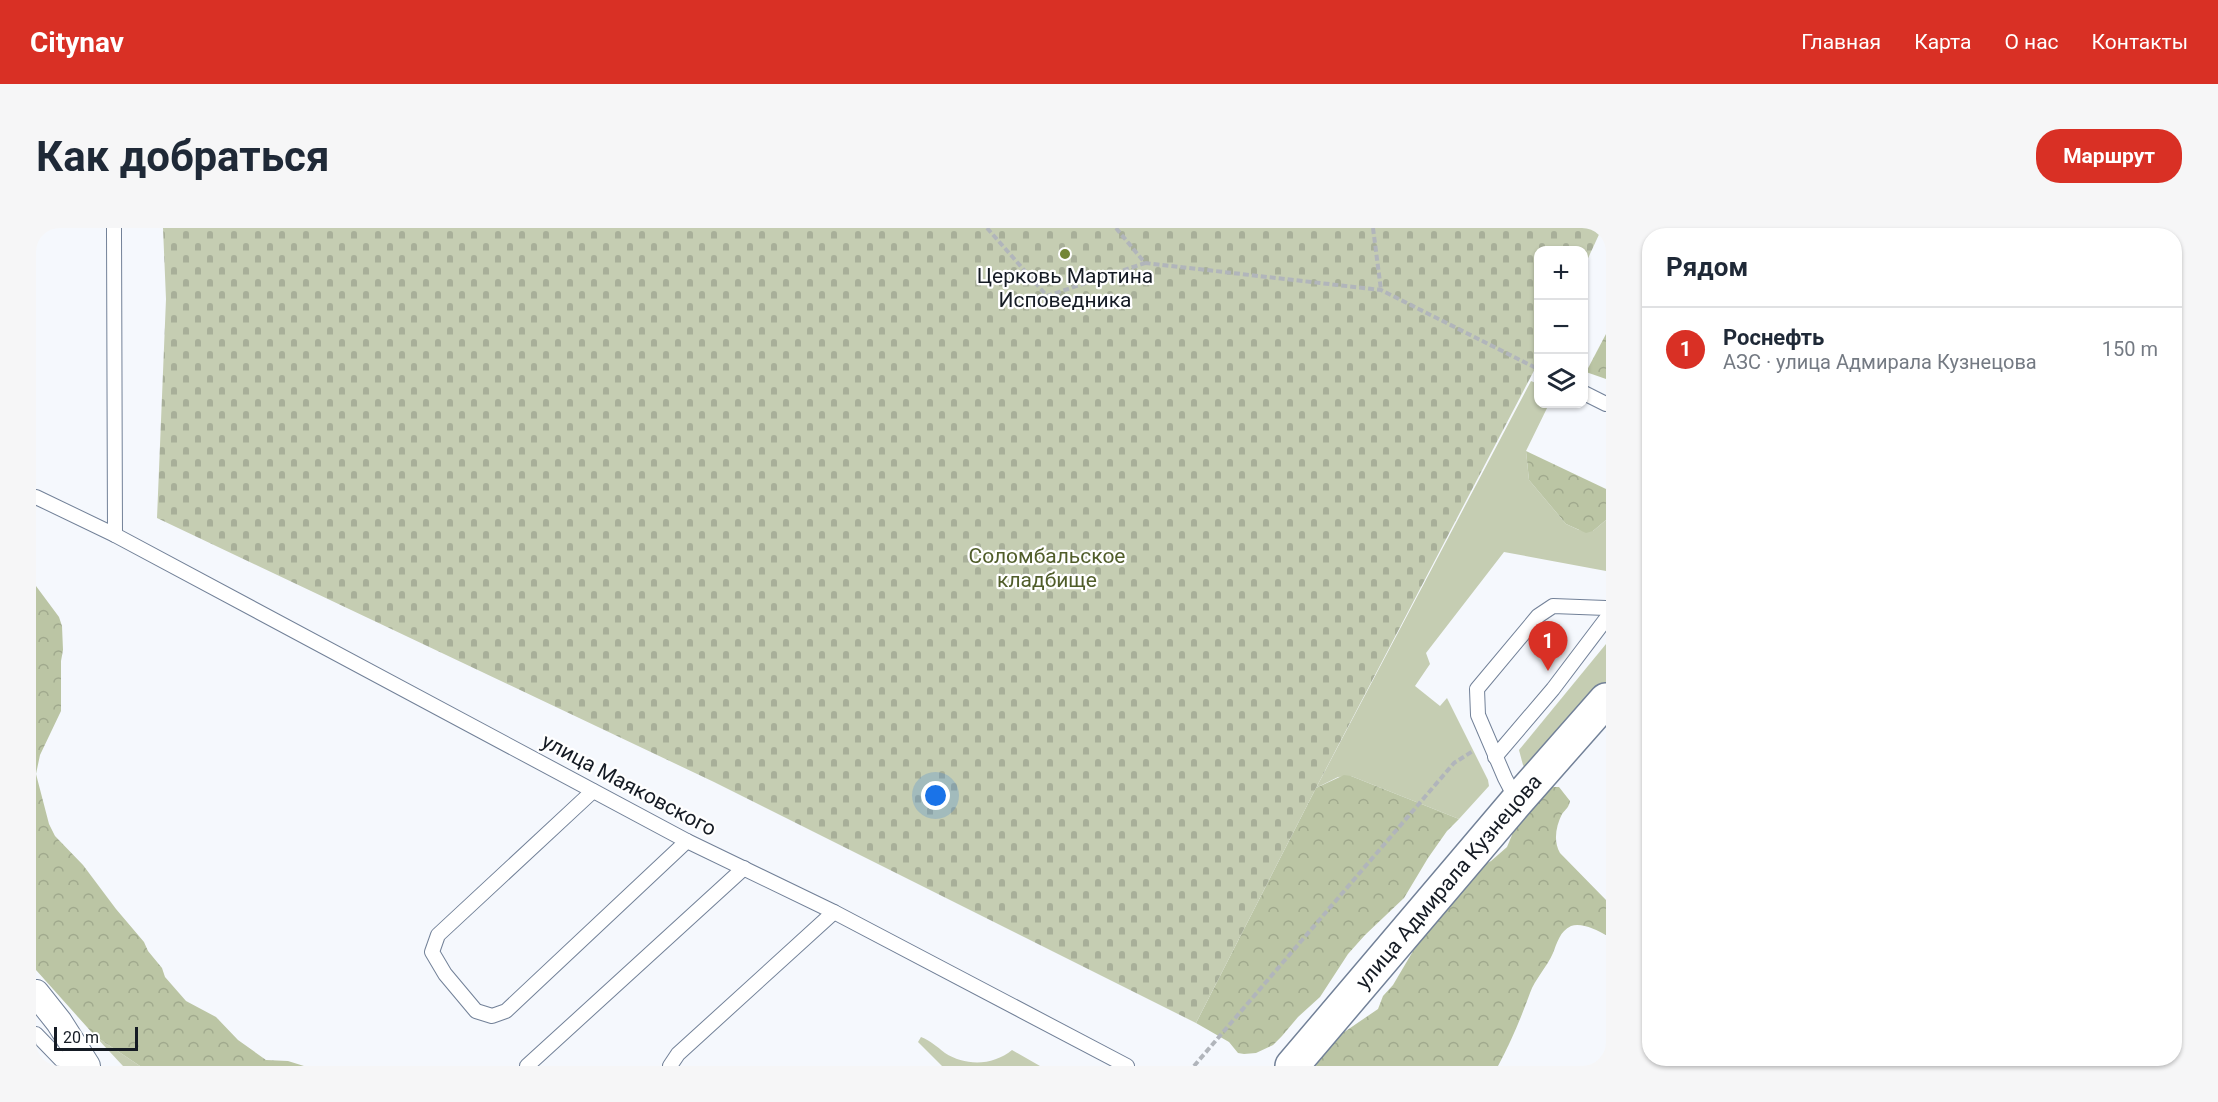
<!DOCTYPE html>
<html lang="ru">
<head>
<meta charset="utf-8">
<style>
  body { margin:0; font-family:Roboto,sans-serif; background:#f6f6f7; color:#1f2937 }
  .controls { position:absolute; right:18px; top:18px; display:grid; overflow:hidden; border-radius:12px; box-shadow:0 2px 4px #0004 }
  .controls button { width:54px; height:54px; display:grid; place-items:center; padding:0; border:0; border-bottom:2px solid #e0e1e3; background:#fff; color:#1f2937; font:30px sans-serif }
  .scale { position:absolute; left:18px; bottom:15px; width:84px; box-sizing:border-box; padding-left:6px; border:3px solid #151b24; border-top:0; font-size:16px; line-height:21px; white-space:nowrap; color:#151b24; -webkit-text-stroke:4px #fff; paint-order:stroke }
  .you { position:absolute; left:900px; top:568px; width:21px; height:21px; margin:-15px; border:4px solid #fff; border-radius:50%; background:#1a73e8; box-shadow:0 0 0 9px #1a73e833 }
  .badge { display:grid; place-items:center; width:39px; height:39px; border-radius:50%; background:#d93025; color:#fff; font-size:20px; font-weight:700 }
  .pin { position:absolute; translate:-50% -50px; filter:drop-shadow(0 2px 3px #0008) }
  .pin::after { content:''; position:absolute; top:32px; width:21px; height:18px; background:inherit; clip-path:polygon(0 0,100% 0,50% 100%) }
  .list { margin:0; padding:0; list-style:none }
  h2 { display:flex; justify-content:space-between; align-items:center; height:78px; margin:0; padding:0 24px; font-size:26px }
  h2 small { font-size:20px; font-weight:400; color:#747a83 }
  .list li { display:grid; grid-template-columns:39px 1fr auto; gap:18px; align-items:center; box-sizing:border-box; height:84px; padding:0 24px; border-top:2px solid #e0e1e3 }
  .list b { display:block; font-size:22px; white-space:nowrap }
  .list p { margin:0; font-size:20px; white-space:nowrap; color:#747a83 }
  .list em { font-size:20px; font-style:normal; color:#747a83 }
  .icon { flex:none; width:33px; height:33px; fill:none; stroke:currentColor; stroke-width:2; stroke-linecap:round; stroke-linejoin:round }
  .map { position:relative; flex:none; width:1570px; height:838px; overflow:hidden; border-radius:24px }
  header { display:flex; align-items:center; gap:36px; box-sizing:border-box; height:84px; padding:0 30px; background:#d93025; color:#fff }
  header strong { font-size:28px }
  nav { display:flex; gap:33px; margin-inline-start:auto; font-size:21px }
  .intro { display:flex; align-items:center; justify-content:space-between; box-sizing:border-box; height:144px; padding:0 36px }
  h1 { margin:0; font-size:42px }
  .button { padding:15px 27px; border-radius:24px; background:#d93025; color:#fff; font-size:21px; font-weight:700 }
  main { display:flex; gap:36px; padding:0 36px }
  aside { flex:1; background:#fff; border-radius:24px; box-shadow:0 2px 4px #0004 }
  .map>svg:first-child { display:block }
</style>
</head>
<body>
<header>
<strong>Citynav</strong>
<nav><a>Главная</a><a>Карта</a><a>О нас</a><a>Контакты</a></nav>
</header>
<div class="intro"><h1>Как добраться</h1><a class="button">Маршрут</a></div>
<main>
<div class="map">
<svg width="1570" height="838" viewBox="0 0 1570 838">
  <defs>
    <pattern id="forest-crowns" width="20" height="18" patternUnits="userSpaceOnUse" patternTransform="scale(1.5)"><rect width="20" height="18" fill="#bbc5a4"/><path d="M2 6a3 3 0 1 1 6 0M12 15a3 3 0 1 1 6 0" fill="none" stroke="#a0a98d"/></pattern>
    <pattern id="cemetery-stones" width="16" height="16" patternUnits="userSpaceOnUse" patternTransform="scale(1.5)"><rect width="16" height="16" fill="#c5cdb2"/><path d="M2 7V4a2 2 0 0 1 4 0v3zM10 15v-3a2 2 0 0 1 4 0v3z" fill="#a8af99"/></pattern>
  </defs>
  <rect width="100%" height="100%" fill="#f5f8fd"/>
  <g fill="#c5cdb2">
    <path d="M 1495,153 L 1502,156 L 1502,176 L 1513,176 L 1490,223 L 1493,252 L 1530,296 L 1543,302 L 1557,303 L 1570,292 L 1570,343 L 1468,324 L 1390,425 L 1394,436 L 1379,458 L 1404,478 L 1411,470 L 1452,552 L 1453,558 L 1423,591 L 1315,548 L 1302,549 L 1280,560 Z"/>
    <path d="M 1570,416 L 1570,475 L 1494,548 L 1487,537 L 1483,522 Z"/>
    <path d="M 59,808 L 104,838 L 87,838 Z"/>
    <path d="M 885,809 C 895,813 900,818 909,825 C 929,838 957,838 976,822 L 1004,838 L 906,838 L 882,814 Z"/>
  </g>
  <g fill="url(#forest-crowns)">
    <path d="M 1570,106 L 1570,151 L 1550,144 Z"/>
    <path d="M 1490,223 L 1570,261 L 1570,292 L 1557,303 L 1550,305 L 1530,296 L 1493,252 Z"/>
    <path d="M 0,358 L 23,389 L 26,398 L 27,422 L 25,433 L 25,483 L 4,527 L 0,546 L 13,596 L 19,608 L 47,637 L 80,681 L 108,714 L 112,723 L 126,740 L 129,749 L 150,773 L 180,789 L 202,812 L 230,832 L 252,833 L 268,838 L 104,838 L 59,808 L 0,742 Z"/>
    <path d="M 1308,547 L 1315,548 L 1423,591 L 1411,603 L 1392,630 L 1368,670 L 1329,707 L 1312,726 L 1284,769 L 1262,789 L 1246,808 L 1237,817 L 1220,825 L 1208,826 L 1202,825 L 1193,814 L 1160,795 L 1280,560 Z"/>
    <path d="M 1517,559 L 1523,559 L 1534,573 C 1533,579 1530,581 1526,586 C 1520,598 1517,613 1524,625 L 1570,672 L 1570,707 C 1561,702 1545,694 1535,698 C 1524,703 1521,715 1517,725 C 1511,739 1499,751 1494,765 C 1485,790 1475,814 1462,838 L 1280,838 L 1281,833 L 1298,811 L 1342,781 L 1347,768 L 1357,757 L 1380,718 L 1387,698 L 1437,643 L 1455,633 L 1471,619 L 1476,607 L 1475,599 L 1510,560 Z"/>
  </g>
  <path fill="url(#cemetery-stones)" d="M 127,0 L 1566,0 L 1548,39 L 1548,22 L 1502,22 L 1502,135 L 1280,560 L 1160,795 L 678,554 L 121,290 L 130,71 Z"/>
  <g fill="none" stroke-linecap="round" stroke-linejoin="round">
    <defs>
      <g id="service">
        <path d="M 78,0 L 79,307"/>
        <path d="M 1548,165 L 1570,176"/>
        <path d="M 0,269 L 79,307 L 651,613 L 798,684 L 1091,838"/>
        <path d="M 1459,529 L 1517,461 L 1570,391"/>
        <path d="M 557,563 L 402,707 L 396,724 L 409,746 L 440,783 L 456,788 L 470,783 L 651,613"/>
        <path d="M 1481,573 L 1469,550 L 1442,487 L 1441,461 L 1502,388 L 1517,378 L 1570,380"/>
        <path d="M 0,806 L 31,838"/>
        <path d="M 491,838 L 708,640"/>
        <path d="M 634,838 L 642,826 L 798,684"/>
      </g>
      <path id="minor" d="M 0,765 L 23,794 L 51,838"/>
      <g id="secondary">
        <path id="s1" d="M 1256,838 L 1481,573 L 1570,472"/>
      </g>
    </defs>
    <use href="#service" stroke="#728198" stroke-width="16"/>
    <use href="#minor" stroke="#728198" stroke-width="28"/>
    <use href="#secondary" stroke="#728198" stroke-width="36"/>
    <g stroke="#b1b5bb" stroke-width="4" stroke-dasharray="6 3" stroke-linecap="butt">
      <path d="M 951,0 L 1011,68 L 1109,35"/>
      <path d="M 1080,0 L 1109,35 L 1345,62 L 1502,141"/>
      <path d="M 1337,0 L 1345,62"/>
      <path d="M 1158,838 L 1418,535 L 1437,523"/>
    </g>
    <use href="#service" stroke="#fff" stroke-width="14"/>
    <use href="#minor" stroke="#fff" stroke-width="26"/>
    <use href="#secondary" stroke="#fff" stroke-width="33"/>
  </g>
  <circle fill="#738636" stroke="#fff" stroke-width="2" cx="1029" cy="26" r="6"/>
  <g text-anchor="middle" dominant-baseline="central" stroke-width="4.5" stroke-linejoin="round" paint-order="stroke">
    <g font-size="21" fill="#151b24" stroke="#fff">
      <text x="1029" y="48">Церковь Мартина<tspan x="1029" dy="24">Исповедника</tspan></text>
    </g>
    <g font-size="21" fill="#505d2a" stroke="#fff">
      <text x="1011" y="328">Соломбальское<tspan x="1011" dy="24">кладбище</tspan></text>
    </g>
    <g font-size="21" fill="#151b24" stroke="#fff">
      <text transform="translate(593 557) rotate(28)">улица Маяковского</text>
      <text stroke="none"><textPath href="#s1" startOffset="242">улица Адмирала Кузнецова</textPath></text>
    </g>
  </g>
</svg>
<div class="controls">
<button>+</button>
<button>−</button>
<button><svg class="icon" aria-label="layers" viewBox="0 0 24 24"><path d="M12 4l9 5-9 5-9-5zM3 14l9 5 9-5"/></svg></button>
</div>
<div class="scale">20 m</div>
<div class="you"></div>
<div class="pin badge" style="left:1512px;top:443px">1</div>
</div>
<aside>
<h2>Рядом<small></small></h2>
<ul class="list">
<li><span class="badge">1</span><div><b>Роснефть</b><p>АЗС · улица Адмирала Кузнецова</p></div><em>150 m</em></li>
</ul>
</aside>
</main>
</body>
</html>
